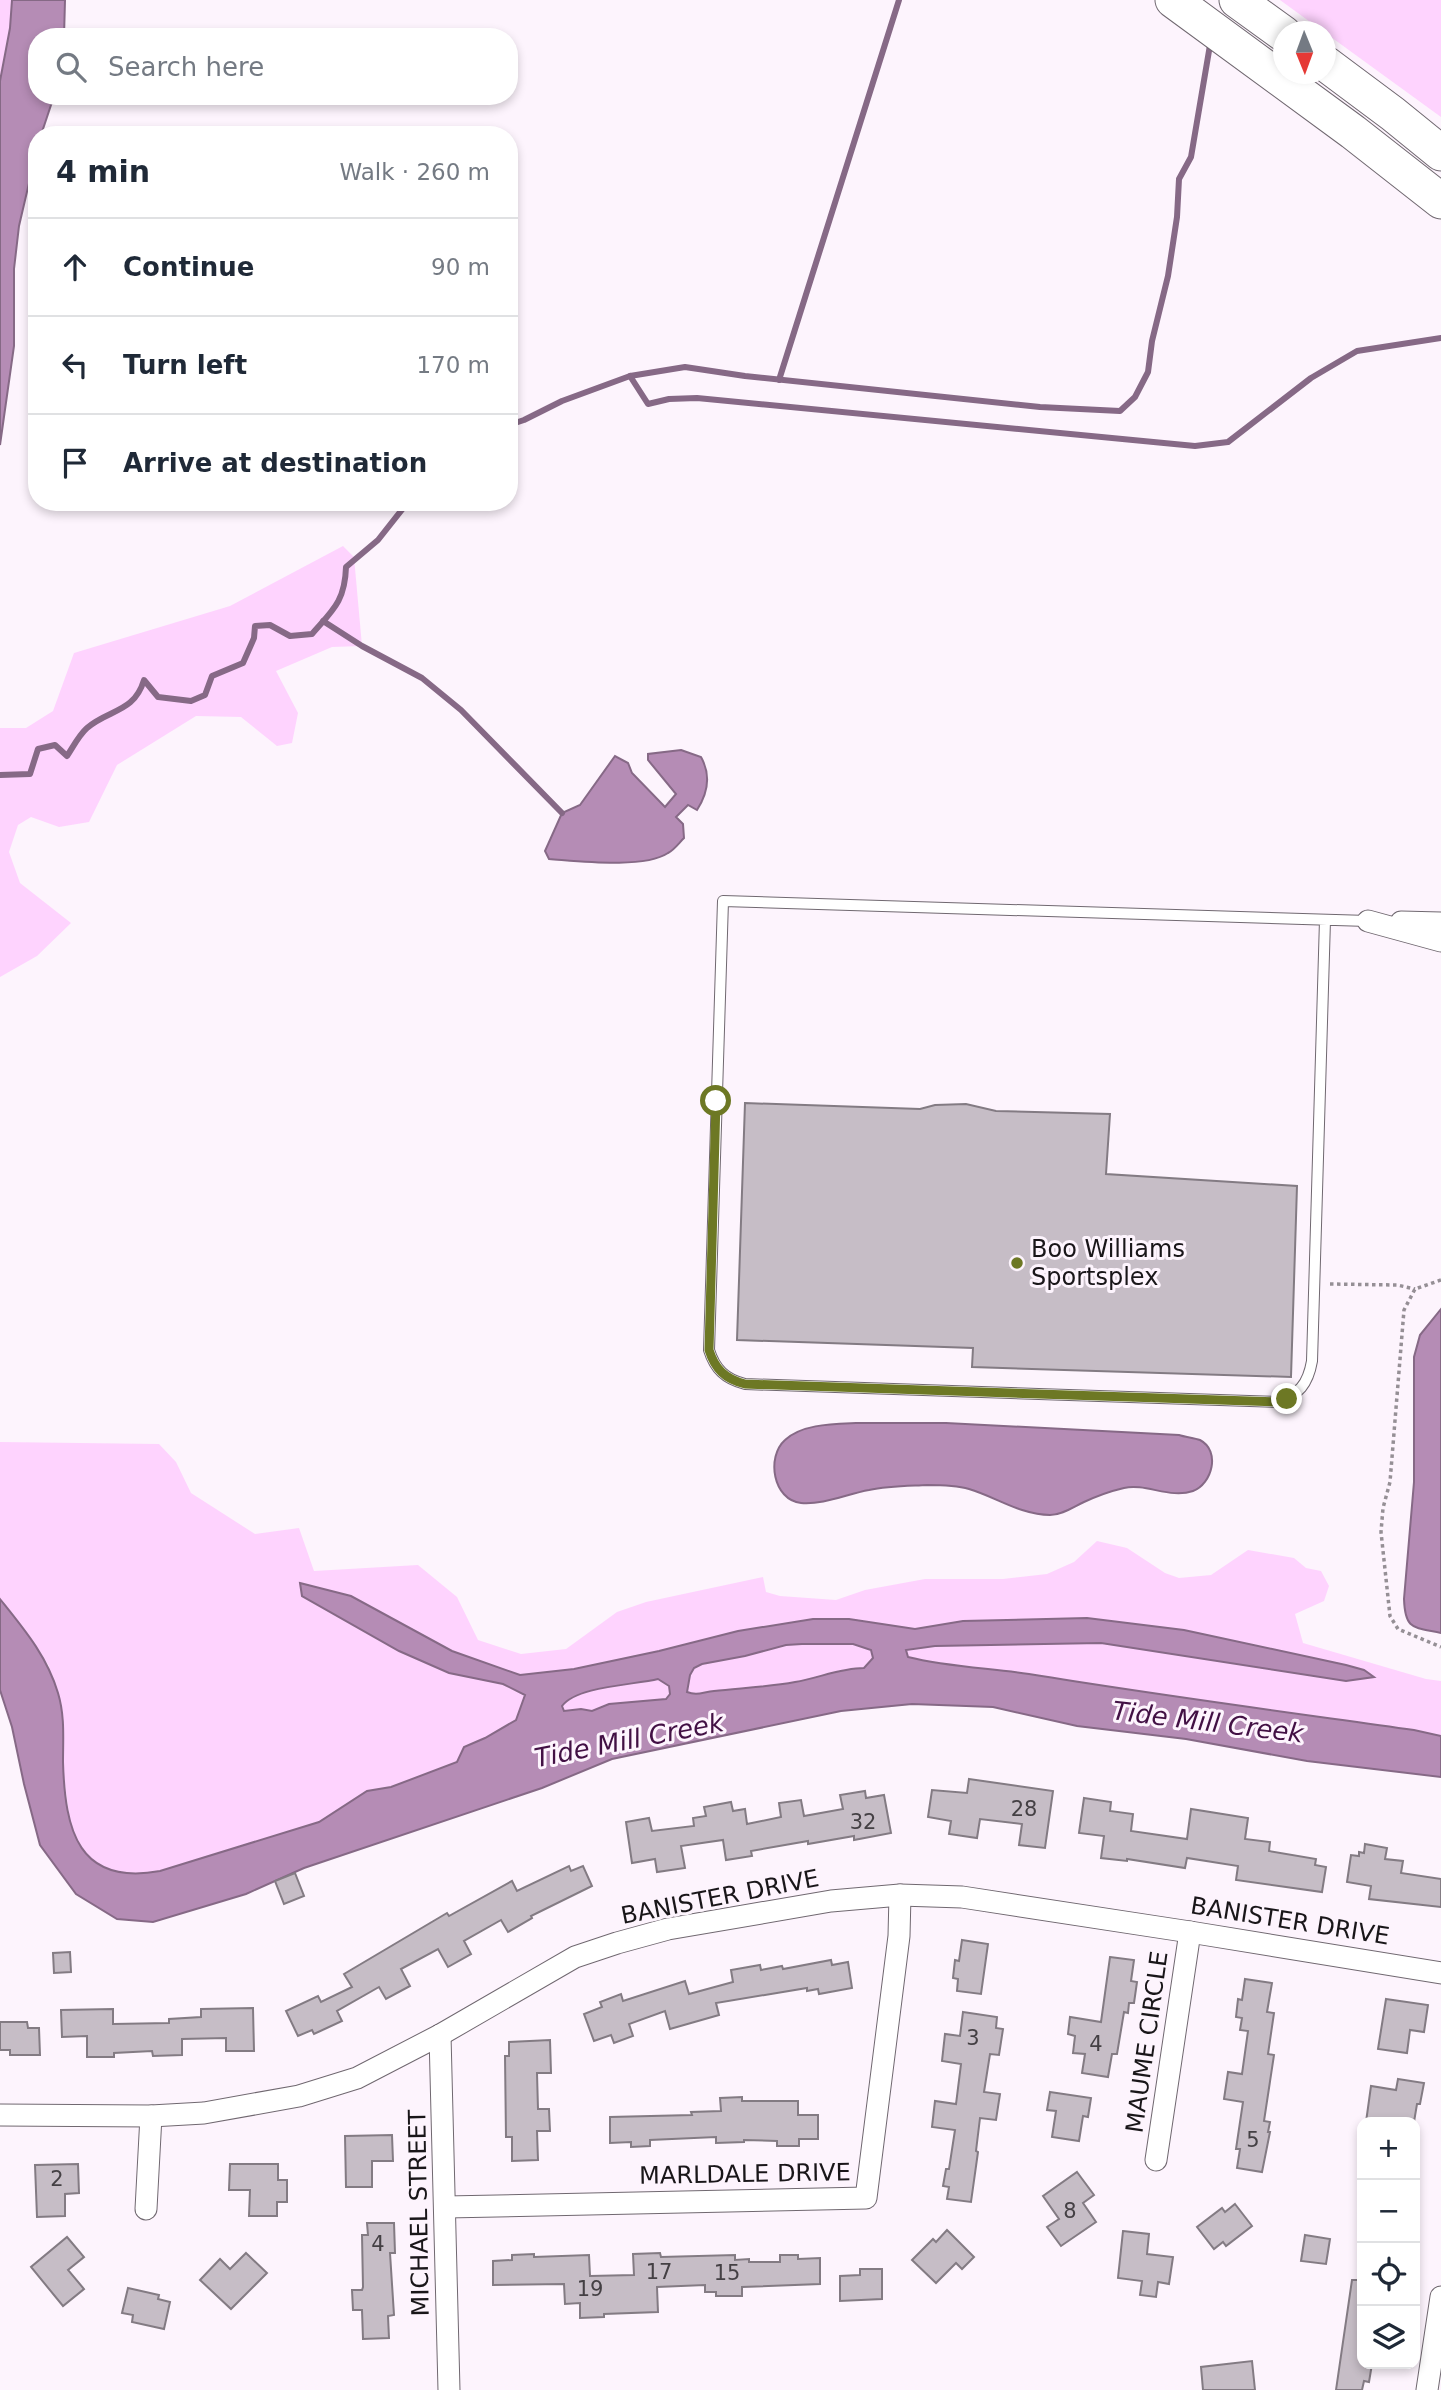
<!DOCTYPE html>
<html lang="en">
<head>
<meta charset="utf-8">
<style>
  body { margin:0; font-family:"DejaVu Sans",sans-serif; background:#f6f6f7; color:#1f2937 }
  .controls { position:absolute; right:21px; bottom:21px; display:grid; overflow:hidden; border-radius:14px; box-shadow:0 4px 10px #0003 }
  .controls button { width:63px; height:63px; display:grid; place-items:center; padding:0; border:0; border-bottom:2px solid #e0e1e3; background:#fff; color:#1f2937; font:35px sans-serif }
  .compass { position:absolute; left:1273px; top:21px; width:63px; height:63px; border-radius:50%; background:#fff; box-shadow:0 4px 10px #0003; rotate:179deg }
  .stop { position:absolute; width:21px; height:21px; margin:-16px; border:5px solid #6d7824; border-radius:50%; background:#fff }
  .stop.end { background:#6d7824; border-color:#fff; box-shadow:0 2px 7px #0008 }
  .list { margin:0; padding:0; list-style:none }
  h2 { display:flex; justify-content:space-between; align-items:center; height:91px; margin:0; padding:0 28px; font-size:30px }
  h2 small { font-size:23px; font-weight:400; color:#747a83 }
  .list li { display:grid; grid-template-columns:46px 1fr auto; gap:21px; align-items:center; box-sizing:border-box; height:98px; padding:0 28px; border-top:2px solid #e0e1e3 }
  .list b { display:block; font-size:26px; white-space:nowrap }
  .list em { font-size:23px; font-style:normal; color:#747a83 }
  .icon { flex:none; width:38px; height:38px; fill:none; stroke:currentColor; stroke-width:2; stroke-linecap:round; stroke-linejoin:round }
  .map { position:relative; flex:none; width:1441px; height:2390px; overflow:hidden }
  .search { position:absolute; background:#fff; box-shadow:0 4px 10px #0003; left:28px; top:28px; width:490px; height:77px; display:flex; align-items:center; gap:18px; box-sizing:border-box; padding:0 24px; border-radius:28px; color:#747a83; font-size:26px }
  .panel { position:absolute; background:#fff; box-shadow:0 4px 10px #0003; left:28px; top:126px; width:490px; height:385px; border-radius:28px }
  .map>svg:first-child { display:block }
</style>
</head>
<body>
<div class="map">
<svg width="1441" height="2390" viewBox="0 0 1441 2390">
  <rect width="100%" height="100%" fill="#fdf4fd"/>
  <g fill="#fed3fe">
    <path d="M 0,0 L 12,0 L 10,28 L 0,81 Z"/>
    <path d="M 1280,0 L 1441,0 L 1441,117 Z"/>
    <path d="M 343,546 L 354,557 L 362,646 L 332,647 L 276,671 L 298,713 L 292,743 L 277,746 L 241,717 L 196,716 L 117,765 L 89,822 L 59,827 L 31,817 L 18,825 L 9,852 L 20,883 L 71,923 L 37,956 L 0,977 L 0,728 L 26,728 L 53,711 L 74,653 L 230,606 Z"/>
    <path d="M 0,1442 L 159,1444 L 176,1462 L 191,1493 L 255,1534 L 299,1528 L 314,1571 L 418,1565 L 457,1597 L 478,1640 L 521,1654 L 566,1649 L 617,1612 L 646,1602 L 763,1577 L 766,1592 L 780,1596 L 836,1600 L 865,1590 L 925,1579 L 1003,1579 L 1047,1574 L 1074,1562 L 1097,1541 L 1127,1548 L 1165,1573 L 1179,1578 L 1211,1575 L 1248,1550 L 1294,1558 L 1306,1568 L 1321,1571 L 1329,1586 L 1324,1601 L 1295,1614 L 1303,1643 L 1426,1679 L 1441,1681 L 1441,1736 L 1414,1730 C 1286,1712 1157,1695 1029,1674 C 989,1668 947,1666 908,1657 L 906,1649 L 935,1646 L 1101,1643 L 1346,1681 L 1346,1665 L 1184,1630 L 1087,1618 L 963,1621 L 915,1629 L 849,1619 L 813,1619 L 738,1631 L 660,1651 L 574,1669 L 520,1675 L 452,1651 L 351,1596 L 302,1596 L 399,1651 L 449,1673 L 503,1684 L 525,1695 L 516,1720 L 485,1738 L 464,1747 L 457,1762 L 391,1787 L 367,1791 L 319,1822 L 160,1871 L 138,1875 L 118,1874 L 97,1865 L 80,1847 L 70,1822 L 49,1666 L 0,1599 Z"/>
    <path d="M 802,1644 L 853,1644 L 871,1650 L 873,1658 L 864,1668 C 840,1667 819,1678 795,1682 C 768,1687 741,1688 714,1691 C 703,1691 697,1696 687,1692 L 690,1675 L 694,1668 L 702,1664 L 745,1656 L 786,1645 Z"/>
    <path d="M 658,1679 L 669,1685 L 670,1694 L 666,1699 L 609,1704 L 592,1711 L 581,1709 L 564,1711 L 562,1706 C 580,1684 632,1686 658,1679 Z"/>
  </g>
  <g fill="#b58cb5" stroke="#866986" stroke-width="2" fill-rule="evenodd">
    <path d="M 12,0 L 65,0 L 64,37 L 37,37 L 37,96 L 54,96 L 41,135 L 37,135 L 37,149 L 19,226 L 14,269 L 14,346 L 0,445 L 0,81 L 10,28 Z"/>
    <path d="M 681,750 L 701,757 C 711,775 708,793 697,810 L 688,805 L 676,817 L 683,824 L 684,838 C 679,843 674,850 668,853 C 644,869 578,861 549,859 L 545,851 L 562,813 L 580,805 L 615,756 L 628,763 L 632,773 L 665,807 L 676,794 L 648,760 L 648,754 Z"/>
    <path d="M 1441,1309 L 1441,1633 C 1413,1627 1405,1630 1404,1599 L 1414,1482 L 1414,1357 L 1420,1335 Z"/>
    <path d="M 856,1423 L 946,1423 L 1179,1435 C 1185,1437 1194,1438 1200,1440 C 1221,1451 1212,1484 1193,1491 C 1170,1499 1146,1483 1124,1488 C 1111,1491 1097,1496 1084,1502 C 1073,1507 1062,1515 1050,1515 C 1021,1515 996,1497 969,1489 C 955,1485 941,1485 927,1485 C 908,1486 888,1486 869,1490 C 847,1494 823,1505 801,1503 C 773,1500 766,1457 785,1440 C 802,1424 833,1424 856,1423 Z"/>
    <path d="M 300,1583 L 351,1596 L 452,1651 L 520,1675 L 574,1669 L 659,1651 L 738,1631 L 813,1619 L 849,1619 L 915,1629 L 963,1621 L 1087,1618 L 1184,1630 L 1346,1665 L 1364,1670 L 1374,1677 L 1346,1681 L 1101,1643 L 935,1646 L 906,1650 L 908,1657 C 948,1667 989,1668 1029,1674 C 1157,1695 1286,1712 1414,1730 L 1441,1736 L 1441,1777 L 1307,1761 L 1186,1739 L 1077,1726 L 993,1707 L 912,1704 L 841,1711 L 612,1759 L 542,1788 L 304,1868 L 246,1894 L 153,1922 L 117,1919 L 76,1894 L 40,1845 L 24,1784 L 12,1727 L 0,1690 L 0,1599 C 24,1629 47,1656 58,1693 C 65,1716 63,1739 63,1762 C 65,1830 78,1886 160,1871 L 319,1822 L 367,1791 L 391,1787 L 457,1762 L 464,1747 L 485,1738 L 516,1720 L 525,1695 L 503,1684 L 449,1673 L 399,1651 L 302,1596 ZM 802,1644 L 853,1644 L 871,1650 L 873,1658 L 864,1668 C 840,1668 819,1678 795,1682 C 768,1687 741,1688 714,1691 C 703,1692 697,1696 687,1692 L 690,1675 L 694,1668 L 702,1664 L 745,1656 L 786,1645 ZM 658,1679 L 669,1686 L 670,1694 L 666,1699 L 609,1704 L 592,1711 L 581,1709 L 564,1711 L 562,1706 C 577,1686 634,1685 658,1679 Z"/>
  </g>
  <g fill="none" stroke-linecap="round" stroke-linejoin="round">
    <g stroke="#866986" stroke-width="6">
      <path d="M 630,376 L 648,404 L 669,399 L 697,398 L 1195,446 L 1228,442 L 1311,378 L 1357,351 L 1441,338"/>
      <path d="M 779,380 L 899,0"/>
      <path d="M 509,425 L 524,420 L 562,401 L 630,376 L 685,367 L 745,376 L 1040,407 L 1120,411 L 1135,397 L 1148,372 L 1152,341 L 1168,276 L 1177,217 L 1179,179 L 1191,157 L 1210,45"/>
      <path d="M 323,621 L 362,646 L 422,678 L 461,710 L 562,813"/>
      <path d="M 0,775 L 30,774 L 38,749 L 55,745 L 67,756 C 73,747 79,735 87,728 C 109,709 134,713 144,680 L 158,697 L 191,701 L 205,695 L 212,676 L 243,663 L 254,638 L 255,626 L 270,625 L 290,636 L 312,634 C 333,610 345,601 346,567 L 378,540 L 408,502"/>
    </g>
  </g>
  <g fill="#c6bdc6" stroke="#837b83" stroke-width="2">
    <path d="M 745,1103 L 920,1109 L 935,1105 L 966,1104 L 996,1111 L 1110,1114 L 1106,1174 L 1297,1186 L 1291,1377 L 972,1367 L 973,1348 L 737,1340 Z"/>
    <path d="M 969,1779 L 1053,1791 L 1045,1848 L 1019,1845 L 1022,1824 L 980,1819 L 977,1838 L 949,1834 L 951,1821 L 928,1817 L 932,1790 L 967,1793 Z"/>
    <path d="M 865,1791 L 866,1798 L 884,1795 L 891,1833 L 854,1840 L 854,1836 L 808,1844 L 808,1841 L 751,1851 L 752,1856 L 726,1860 L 723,1840 L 681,1846 L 685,1868 L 657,1872 L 655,1859 L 632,1863 L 626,1822 L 649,1818 L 652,1831 L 694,1826 L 693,1818 L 706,1816 L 704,1807 L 731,1802 L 733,1811 L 745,1809 L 747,1824 L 781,1817 L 779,1803 L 801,1800 L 804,1816 L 843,1809 L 840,1795 Z"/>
    <path d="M 1084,1798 L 1111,1802 L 1110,1811 L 1133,1814 L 1131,1831 L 1187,1839 L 1191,1809 L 1248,1818 L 1245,1839 L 1270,1842 L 1269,1851 L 1316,1859 L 1315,1865 L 1326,1867 L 1322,1892 L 1236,1880 L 1238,1866 L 1187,1858 L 1185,1868 L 1127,1859 L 1127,1861 L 1101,1858 L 1104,1836 L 1079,1833 Z"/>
    <path d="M 1365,1844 L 1387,1848 L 1385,1859 L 1403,1861 L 1401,1873 L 1441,1879 L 1441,1907 L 1369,1899 L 1371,1886 L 1347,1882 L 1351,1855 L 1359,1856 L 1359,1852 L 1364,1853 Z"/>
    <path d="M 569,1866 L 571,1871 L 583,1866 L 592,1886 L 531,1916 L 532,1918 L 508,1932 L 501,1920 L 464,1941 L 471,1954 L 448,1967 L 438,1949 L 401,1969 L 410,1986 L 386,1999 L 379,1987 L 337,2011 L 342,2021 L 314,2034 L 312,2030 L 298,2036 L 286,2011 L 318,1996 L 321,2002 L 352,1987 L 344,1974 L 447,1913 L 449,1916 L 512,1881 L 517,1891 Z"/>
    <path d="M 295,1873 L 304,1896 L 284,1904 L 275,1881 Z"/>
    <path d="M 962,1940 L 988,1944 L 981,1994 L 957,1991 L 958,1979 L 953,1978 L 955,1960 L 959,1961 Z"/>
    <path d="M 70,1952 L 71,1972 L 54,1973 L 53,1953 Z"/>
    <path d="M 1110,1957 L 1134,1960 L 1131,1981 L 1137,1982 L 1134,2003 L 1129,2003 L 1128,2013 L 1124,2012 L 1117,2054 L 1112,2054 L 1108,2077 L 1082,2073 L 1085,2054 L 1073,2053 L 1075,2036 L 1068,2034 L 1070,2017 L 1101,2022 Z"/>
    <path d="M 831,1960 L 832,1965 L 848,1962 L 852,1988 L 819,1994 L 818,1989 L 807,1991 L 807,1988 L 716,2003 L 719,2015 L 670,2029 L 665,2011 L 629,2024 L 633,2036 L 614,2043 L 611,2035 L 594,2041 L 584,2014 L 602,2007 L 600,2002 L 621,1994 L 623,2001 L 685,1981 L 689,1994 L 733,1982 L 731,1970 L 760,1965 L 761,1970 L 782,1966 L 783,1969 Z"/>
    <path d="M 1245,1979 L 1272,1983 L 1267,2012 L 1274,2013 L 1268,2054 L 1274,2055 L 1264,2121 L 1270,2122 L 1268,2132 L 1270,2132 L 1262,2172 L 1237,2168 L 1240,2149 L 1236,2149 L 1243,2102 L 1224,2099 L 1228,2072 L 1242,2074 L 1248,2031 L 1240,2030 L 1242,2018 L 1236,2017 L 1238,1999 L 1242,2000 Z"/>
    <path d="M 1386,1999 L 1428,2005 L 1424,2032 L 1410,2030 L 1407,2053 L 1378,2049 Z"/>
    <path d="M 253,2008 L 254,2051 L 226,2051 L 226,2038 L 182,2039 L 182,2055 L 153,2056 L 152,2051 L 114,2053 L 114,2057 L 87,2057 L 87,2036 L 62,2037 L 61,2010 L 113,2009 L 113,2024 L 169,2023 L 169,2019 L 201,2017 L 201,2009 Z"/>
    <path d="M 963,2012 L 997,2017 L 996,2028 L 1003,2029 L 999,2055 L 990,2054 L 984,2092 L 1000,2094 L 996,2120 L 980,2118 L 976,2151 L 978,2152 L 971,2202 L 947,2199 L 949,2187 L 943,2186 L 946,2169 L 949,2169 L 955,2130 L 932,2127 L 935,2101 L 956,2104 L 961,2064 L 942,2061 L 945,2034 L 960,2036 Z"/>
    <path d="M 0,2022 L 27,2022 L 28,2028 L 39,2028 L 40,2055 L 10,2055 L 10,2050 L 0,2050 Z"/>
    <path d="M 550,2040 L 551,2073 L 537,2073 L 538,2109 L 549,2109 L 550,2131 L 537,2131 L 538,2160 L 512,2161 L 512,2137 L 506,2137 L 505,2056 L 509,2056 L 509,2042 Z"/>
    <path d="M 1398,2079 L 1424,2083 L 1420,2104 L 1417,2104 L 1414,2122 L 1366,2122 L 1371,2086 L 1396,2090 Z"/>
    <path d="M 1050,2092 L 1091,2098 L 1088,2117 L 1083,2116 L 1079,2141 L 1052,2137 L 1056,2111 L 1047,2110 Z"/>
    <path d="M 742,2097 L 742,2101 L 798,2101 L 798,2115 L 818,2115 L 818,2139 L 799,2139 L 799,2146 L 777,2146 L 777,2141 L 744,2140 L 744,2142 L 716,2143 L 716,2137 L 650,2140 L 650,2146 L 631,2147 L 631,2142 L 610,2143 L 610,2117 L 692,2115 L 691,2112 L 721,2111 L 720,2098 Z"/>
    <path d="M 392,2135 L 393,2161 L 372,2161 L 372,2187 L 346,2187 L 345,2136 Z"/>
    <path d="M 78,2164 L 79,2193 L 65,2194 L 65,2216 L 37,2217 L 35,2165 Z"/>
    <path d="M 230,2164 L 278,2164 L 278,2180 L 287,2180 L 287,2202 L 277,2202 L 277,2216 L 249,2216 L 250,2190 L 229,2190 Z"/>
    <path d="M 1077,2172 L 1094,2195 L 1083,2203 L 1096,2222 L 1061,2246 L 1047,2227 L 1059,2219 L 1043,2196 Z"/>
    <path d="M 1235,2204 L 1252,2226 L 1226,2246 L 1223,2242 L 1214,2249 L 1197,2227 L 1222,2208 L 1225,2212 Z"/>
    <path d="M 367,2223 L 394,2223 L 395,2253 L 390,2253 L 394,2315 L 388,2316 L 389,2338 L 363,2339 L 362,2310 L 353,2310 L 352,2290 L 362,2290 L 363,2287 L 362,2235 L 368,2235 Z"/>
    <path d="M 947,2230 L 974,2257 L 962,2269 L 956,2263 L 936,2283 L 912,2260 L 933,2239 L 936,2242 Z"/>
    <path d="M 1123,2231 L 1149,2234 L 1147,2254 L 1173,2257 L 1169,2284 L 1158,2282 L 1156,2297 L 1140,2295 L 1142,2281 L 1118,2278 Z"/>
    <path d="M 1305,2235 L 1330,2239 L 1326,2264 L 1301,2261 Z"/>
    <path d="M 67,2237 L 84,2257 L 68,2270 L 84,2289 L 63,2306 L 31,2267 Z"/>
    <path d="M 246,2253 L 267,2273 L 231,2309 L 200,2280 L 220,2259 L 230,2269 Z"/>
    <path d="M 660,2253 L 661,2257 L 735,2255 L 735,2260 L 749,2259 L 749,2262 L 780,2262 L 780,2255 L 798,2255 L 798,2259 L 820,2258 L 820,2284 L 742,2287 L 742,2296 L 716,2296 L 716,2292 L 705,2292 L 705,2285 L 657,2287 L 658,2312 L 604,2314 L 604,2317 L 580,2318 L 580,2303 L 565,2304 L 564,2284 L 493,2285 L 493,2261 L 512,2260 L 512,2255 L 534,2254 L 534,2257 L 589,2255 L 590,2276 L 634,2275 L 633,2254 Z"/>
    <path d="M 860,2269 L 882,2269 L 882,2299 L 840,2301 L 840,2276 L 860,2275 Z"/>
    <path d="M 1352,2280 L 1362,2280 L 1362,2364 L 1372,2364 L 1369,2382 L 1364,2381 L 1362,2390 L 1336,2390 Z"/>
    <path d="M 128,2288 L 159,2295 L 158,2299 L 170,2302 L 164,2329 L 132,2322 L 133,2315 L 122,2313 Z"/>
    <path d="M 1252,2361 L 1255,2390 L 1203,2390 L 1201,2367 Z"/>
  </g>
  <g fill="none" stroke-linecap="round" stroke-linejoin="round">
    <defs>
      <path id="lane" d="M 1325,920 L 1312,1361 C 1308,1384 1299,1395 1277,1402 L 745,1384 C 725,1379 715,1369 709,1350 L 723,901 L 1368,921"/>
      <g id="street">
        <path d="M 1368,921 L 1441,941"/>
        <path d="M 1401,922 L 1441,923"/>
        <path d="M 440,2035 L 449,2390"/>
        <path d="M 0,2115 L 151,2116 L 204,2113 L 299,2096 L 357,2078 L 440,2035 L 575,1957 L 617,1943 L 668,1929 L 831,1901 L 900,1895 L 962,1897 L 1190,1932 L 1441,1973"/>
        <path d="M 1156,2160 L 1190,1932"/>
        <path d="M 446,2207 L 866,2198 L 899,1936 L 900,1895"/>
        <path d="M 146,2209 L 151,2116"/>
        <path d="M 1427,2390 L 1441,2297"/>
      </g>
      <g id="primary">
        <path d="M 1173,0 L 1353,132 L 1441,201"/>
        <path d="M 1237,0 L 1284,34"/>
        <path d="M 1326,64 L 1393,114 L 1441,153"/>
      </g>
    </defs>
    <use href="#lane" stroke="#706870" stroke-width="12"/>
    <use href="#street" stroke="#706870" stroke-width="23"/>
    <use href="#primary" stroke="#706870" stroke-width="37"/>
    <g stroke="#958f95" stroke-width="3.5" stroke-dasharray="3.5 3.5" stroke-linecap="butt">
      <path d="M 1441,1280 L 1415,1289 L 1404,1310 L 1390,1482 L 1383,1508 L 1381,1532 L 1390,1616 L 1398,1629 L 1441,1647"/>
      <path d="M 1330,1284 L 1397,1285 L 1415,1289"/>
    </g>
    <use href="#lane" stroke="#fff" stroke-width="10"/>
    <use href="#street" stroke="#fff" stroke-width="21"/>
    <use href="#primary" stroke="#fff" stroke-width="35"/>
  </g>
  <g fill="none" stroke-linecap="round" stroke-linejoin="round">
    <path stroke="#6d7824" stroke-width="9" d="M 716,1101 L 709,1350 C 715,1369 725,1379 745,1384 L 1277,1402 L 1287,1399"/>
  </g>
  <circle fill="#6d7824" stroke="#fdf4fd" stroke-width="2.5" cx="1017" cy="1263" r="7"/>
  <g text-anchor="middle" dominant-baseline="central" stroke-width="6" stroke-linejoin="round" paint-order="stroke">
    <g font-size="21" fill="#444044">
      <text x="1024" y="1809">28</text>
      <text x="863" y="1822">32</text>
      <text x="973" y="2038">3</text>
      <text x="1096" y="2044">4</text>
      <text x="1253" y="2140">5</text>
      <text x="57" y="2179">2</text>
      <text x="1070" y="2211">8</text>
      <text x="378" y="2244">4</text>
      <text x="659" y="2272">17</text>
      <text x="727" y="2273">15</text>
      <text x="590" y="2289">19</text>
    </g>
    <g font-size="24" fill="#191619" stroke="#fdf4fd" text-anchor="start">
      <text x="1031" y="1249">Boo Williams<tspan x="1031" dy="28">Sportsplex</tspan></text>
    </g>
    <g font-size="24" fill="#191619" stroke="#fdf4fd">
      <text transform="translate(720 1897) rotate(-11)">BANISTER DRIVE</text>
      <text transform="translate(1290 1921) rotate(9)">BANISTER DRIVE</text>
      <text transform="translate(1147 2042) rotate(-82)">MAUME CIRCLE</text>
      <text transform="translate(745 2174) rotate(-1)">MARLDALE DRIVE</text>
      <text transform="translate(419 2213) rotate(-91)">MICHAEL STREET</text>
    </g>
    <g font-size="26" font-style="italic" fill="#421044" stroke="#fdf4fd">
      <text transform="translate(1208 1722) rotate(7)">Tide Mill Creek</text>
      <text transform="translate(629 1740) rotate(-11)">Tide Mill Creek</text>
    </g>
  </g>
</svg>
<div class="controls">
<button>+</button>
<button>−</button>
<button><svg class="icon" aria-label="locate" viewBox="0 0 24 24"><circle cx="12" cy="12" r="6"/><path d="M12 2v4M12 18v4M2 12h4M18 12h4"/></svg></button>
<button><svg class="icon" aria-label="layers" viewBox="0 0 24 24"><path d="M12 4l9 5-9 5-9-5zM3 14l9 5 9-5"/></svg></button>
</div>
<svg class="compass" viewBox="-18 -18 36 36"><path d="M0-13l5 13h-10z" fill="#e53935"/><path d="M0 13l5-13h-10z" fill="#747a83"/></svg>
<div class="stop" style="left:716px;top:1101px"></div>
<div class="stop end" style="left:1287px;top:1399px"></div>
<div class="search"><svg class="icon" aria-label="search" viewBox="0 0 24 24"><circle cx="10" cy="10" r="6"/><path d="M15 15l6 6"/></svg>Search here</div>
<section class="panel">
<h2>4 min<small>Walk · 260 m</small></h2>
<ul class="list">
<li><svg class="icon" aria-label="ahead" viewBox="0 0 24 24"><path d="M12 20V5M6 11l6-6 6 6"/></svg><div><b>Continue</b></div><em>90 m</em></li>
<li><svg class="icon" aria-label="left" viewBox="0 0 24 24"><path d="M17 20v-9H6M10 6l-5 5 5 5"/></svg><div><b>Turn left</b></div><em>170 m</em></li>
<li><svg class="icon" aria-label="arrive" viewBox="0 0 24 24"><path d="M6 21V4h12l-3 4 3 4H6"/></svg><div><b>Arrive at destination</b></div></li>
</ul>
</section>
</div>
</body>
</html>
